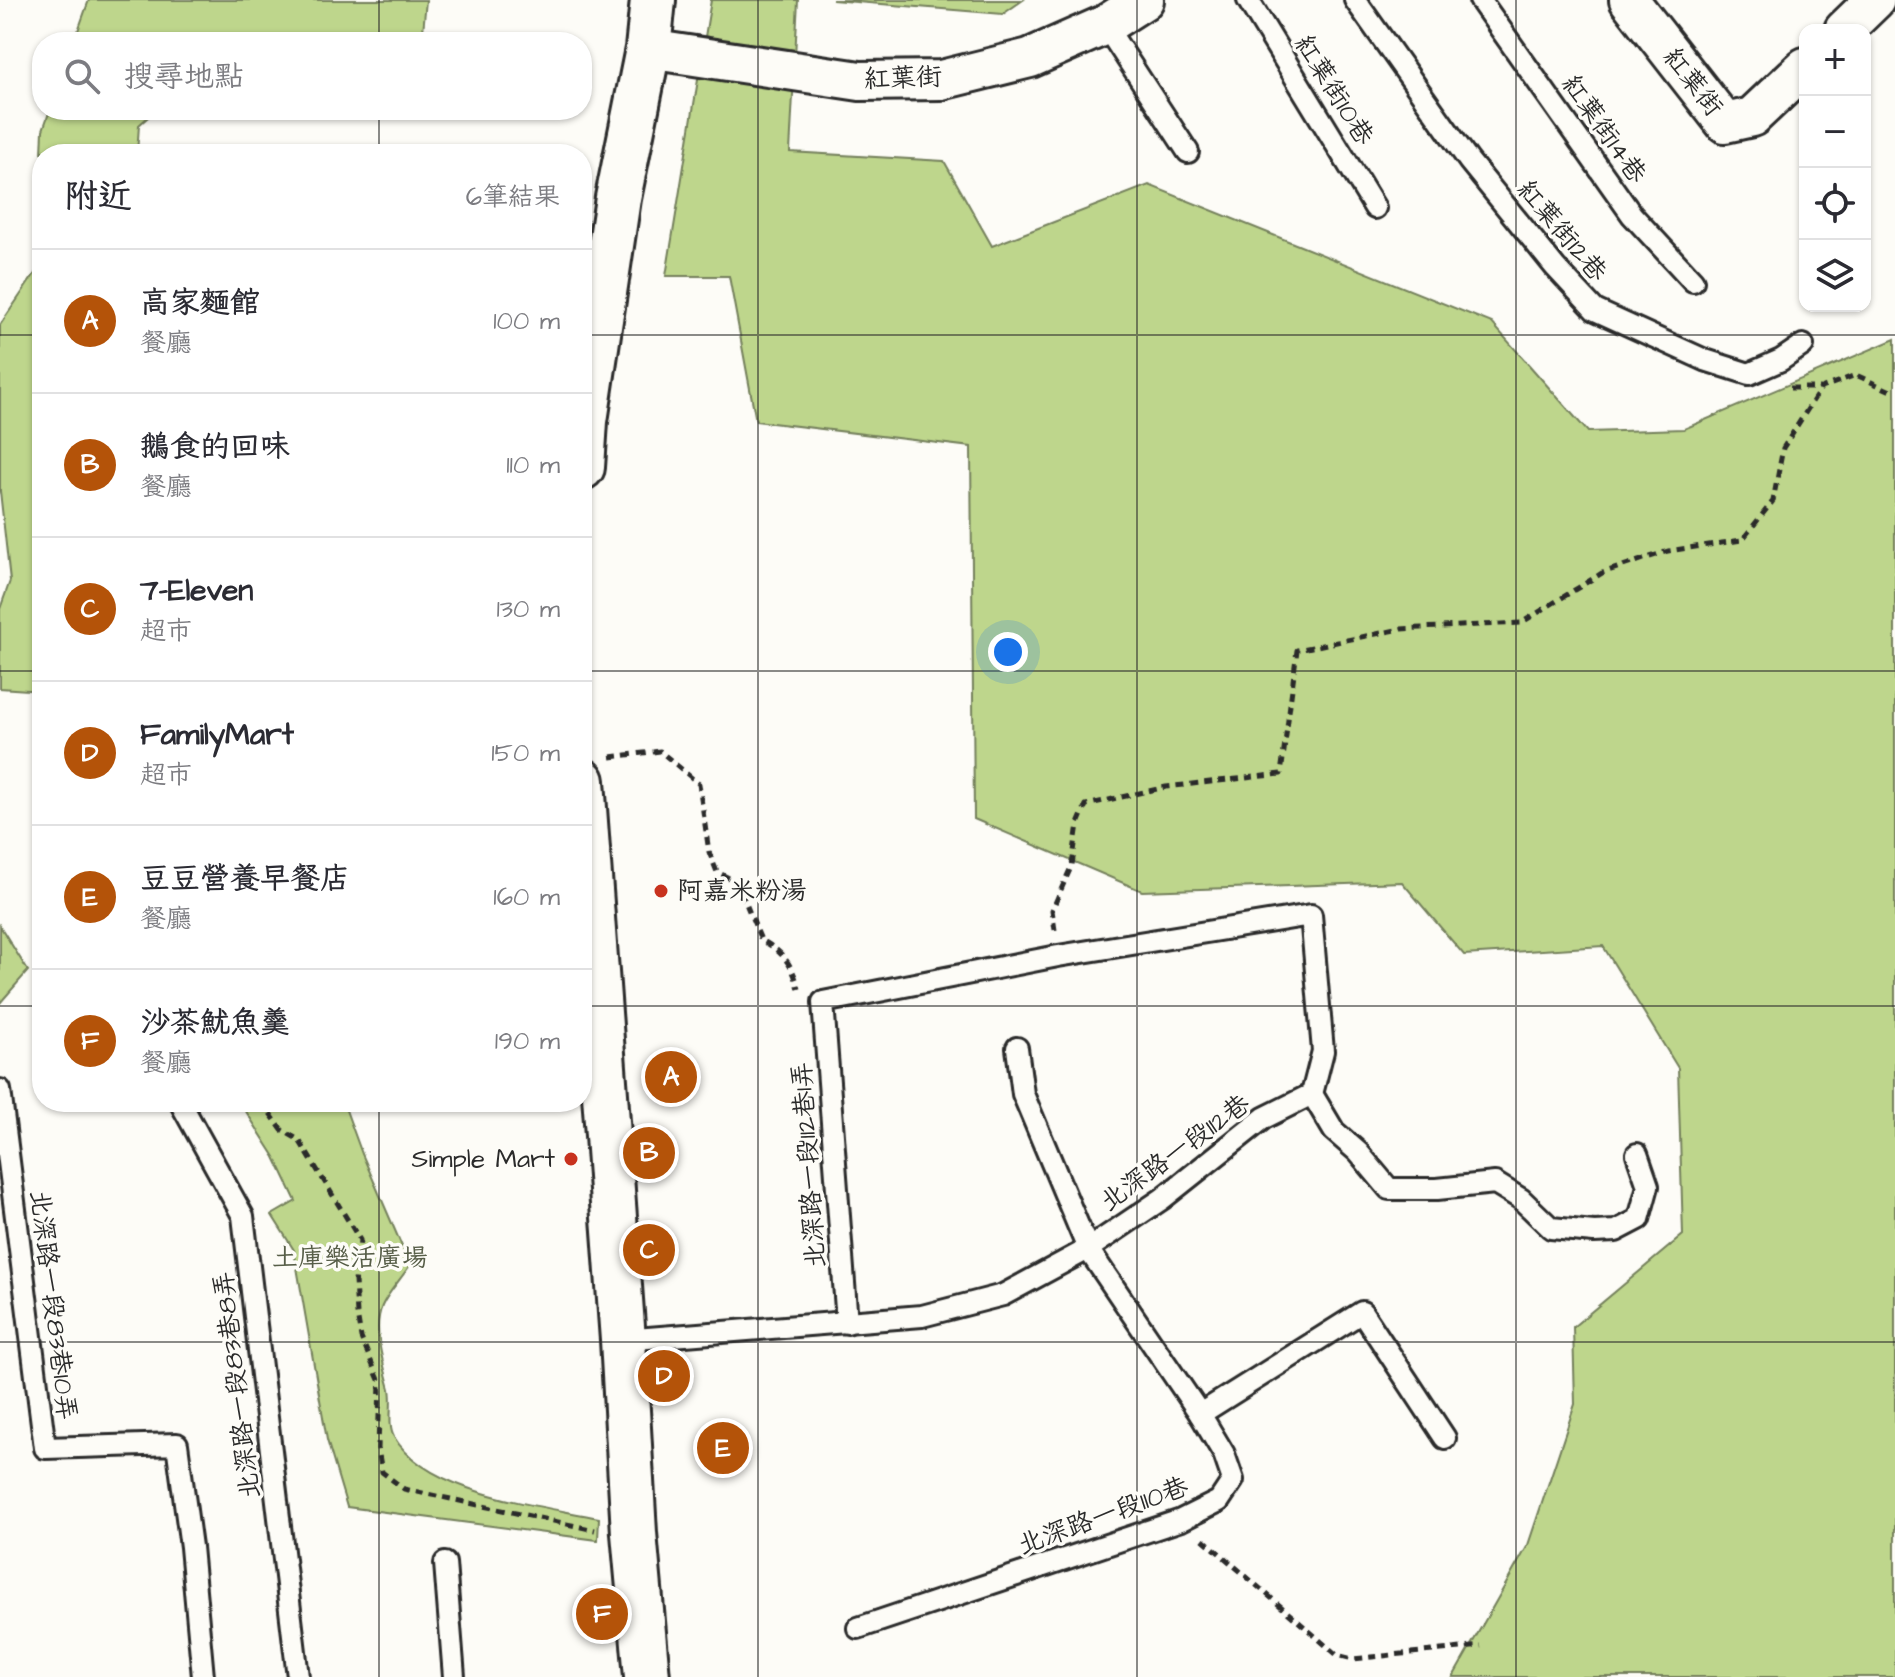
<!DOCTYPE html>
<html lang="zh-TW">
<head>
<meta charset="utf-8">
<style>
  body { margin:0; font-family:"Architects Daughter","LXGW WenKai TC",sans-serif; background:#f2f2f3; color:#2b2b33 }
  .controls { position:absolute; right:24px; top:24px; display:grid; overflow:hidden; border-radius:16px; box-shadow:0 2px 6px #0004 }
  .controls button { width:72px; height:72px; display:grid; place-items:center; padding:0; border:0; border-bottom:2px solid #e1e1e2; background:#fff; color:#2b2b33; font:40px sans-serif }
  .you { position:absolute; left:1008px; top:652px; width:28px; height:28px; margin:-20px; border:6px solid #fff; border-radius:50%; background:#1a73e8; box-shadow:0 0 0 12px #1a73e833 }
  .badge { display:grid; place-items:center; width:52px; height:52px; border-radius:50%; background:#b45309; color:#fff; font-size:26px; font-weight:700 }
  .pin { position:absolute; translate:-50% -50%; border:4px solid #fff; box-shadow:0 2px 8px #0006 }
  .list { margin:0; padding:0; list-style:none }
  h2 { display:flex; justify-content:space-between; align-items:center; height:104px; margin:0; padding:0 32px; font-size:34px }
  h2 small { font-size:26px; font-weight:400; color:#7c7c81 }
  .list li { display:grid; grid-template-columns:52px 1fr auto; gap:24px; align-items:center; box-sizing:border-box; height:144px; padding:0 32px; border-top:2px solid #e1e1e2 }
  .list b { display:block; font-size:30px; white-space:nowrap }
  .list p { margin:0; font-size:26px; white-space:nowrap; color:#7c7c81 }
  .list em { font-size:26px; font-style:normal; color:#7c7c81 }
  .icon { flex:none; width:44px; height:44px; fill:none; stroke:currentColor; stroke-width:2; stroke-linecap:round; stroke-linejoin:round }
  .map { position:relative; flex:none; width:1895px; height:1677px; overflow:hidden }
  .search { position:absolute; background:#fff; box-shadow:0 2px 6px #0004; left:32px; top:32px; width:560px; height:88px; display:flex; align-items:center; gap:20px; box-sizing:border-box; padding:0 28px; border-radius:32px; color:#7c7c81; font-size:30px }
  .panel { position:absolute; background:#fff; box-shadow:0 2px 6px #0004; left:32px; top:144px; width:560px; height:968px; border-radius:32px }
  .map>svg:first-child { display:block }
</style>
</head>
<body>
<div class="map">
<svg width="1895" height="1677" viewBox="0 0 1895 1677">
  <rect width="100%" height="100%" fill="#fdfcf7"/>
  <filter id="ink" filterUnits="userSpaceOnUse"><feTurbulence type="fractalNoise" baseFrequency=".0125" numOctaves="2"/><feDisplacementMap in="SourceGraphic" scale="16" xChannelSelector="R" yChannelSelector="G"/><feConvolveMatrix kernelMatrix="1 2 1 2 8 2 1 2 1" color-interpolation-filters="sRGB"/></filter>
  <g filter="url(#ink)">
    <g fill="#bed68c" stroke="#74805c" stroke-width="2">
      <path d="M 89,0 L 426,0 L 422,42 L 74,42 Z"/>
      <path d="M 711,0 L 798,0 L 790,152 L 944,161 L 992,246 L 1149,185 L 1492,323 L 1588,432 L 1684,429 L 1895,339 L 1895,1677 L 1453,1677 L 1528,1545 L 1575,1404 L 1573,1327 L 1683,1235 L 1678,1068 L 1603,946 L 1464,955 L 1402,882 L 1142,891 L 974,819 L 971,447 L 756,421 L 729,276 L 666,276 Z"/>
      <path d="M 832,0 L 1023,0 L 1003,14 Z"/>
      <path d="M 50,110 L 156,110 L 139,125 L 137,154 L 42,154 L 43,130 Z"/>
      <path d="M 42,163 L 42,691 L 0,688 L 0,609 L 10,581 L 0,491 L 0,325 L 38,269 Z"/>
      <path d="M 0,926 L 28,971 L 0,1003 Z"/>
      <path d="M 240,1102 L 343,1102 L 362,1154 L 410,1265 C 402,1278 388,1292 382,1306 C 372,1329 384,1366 390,1389 C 393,1404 387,1425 394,1437 C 428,1494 538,1505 599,1518 L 598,1540 L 347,1507 L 327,1440 L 294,1250 L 272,1215 L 296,1201 L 275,1157 Z"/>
    </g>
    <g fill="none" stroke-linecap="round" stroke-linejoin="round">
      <defs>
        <g id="lane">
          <path d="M 1248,0 L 1375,208"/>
          <path d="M 1355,0 L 1469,161 L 1555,267 L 1595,310 L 1705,360 L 1749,374 L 1781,360 L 1803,345"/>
          <path d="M 1480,0 L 1632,215 L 1693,281"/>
          <path d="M 1105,25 L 1188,152"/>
          <path d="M 0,1090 L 45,1448 L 177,1444 L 191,1547 L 203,1677"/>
          <path d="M 180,1102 L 243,1216 L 298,1677"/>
          <path d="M 847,1323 L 823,1002 L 1058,956 L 1311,915 L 1323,1051 L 1312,1094"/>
          <path d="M 623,1340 L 922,1316 L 1003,1295 L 1088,1249 L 1162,1199 L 1264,1118 L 1312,1094 L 1334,1131 L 1358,1152 L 1389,1189 L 1437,1189 L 1495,1183 L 1521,1199 L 1551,1228 L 1594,1232 L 1616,1231 L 1639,1219 L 1648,1186 L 1637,1154"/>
          <path d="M 1200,1414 L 1362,1312 L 1445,1438"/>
          <path d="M 445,1563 L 454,1677"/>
          <path d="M 858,1628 L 1181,1520 L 1219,1501 L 1233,1480 L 1224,1454 L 1200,1414 L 1088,1249 L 1023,1094 L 1017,1048"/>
        </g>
        <g id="street">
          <path d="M 1629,0 L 1725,123 L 1752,117 L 1805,67"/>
          <path d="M 1844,30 L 1875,0"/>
          <path d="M 648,49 L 860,81 L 941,80 L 1030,58 L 1105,25 L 1144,0"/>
        </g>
        <g id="secondary">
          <path d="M 582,467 L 585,421 L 618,198 L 648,49 L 653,0"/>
          <path d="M 582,781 L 623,1340 L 634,1533 L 647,1677"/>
        </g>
      </defs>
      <use href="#lane" stroke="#2b2b2b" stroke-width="26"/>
      <use href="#street" stroke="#2b2b2b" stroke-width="44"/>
      <use href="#secondary" stroke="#2b2b2b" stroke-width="50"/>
      <g stroke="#2b2b2b" stroke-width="5" stroke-dasharray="8 6" stroke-linecap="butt">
        <path d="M 1790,388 L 1820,388"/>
        <path d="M 611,757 L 660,751 L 699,784 L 709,852 L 717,872 L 737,882 L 761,940 C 783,951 793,966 799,989"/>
        <path d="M 1055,930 L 1052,910 L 1072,865 L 1078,824 L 1086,805 L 1166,787 L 1281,774 L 1297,650 L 1401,629 L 1521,623 L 1602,573 L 1668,551 L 1742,540 L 1773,501 L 1783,448 L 1821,388 L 1856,375 L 1895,393"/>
        <path d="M 262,1102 L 282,1130 L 299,1140 L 360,1240 L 355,1281 L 357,1314 L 361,1338 L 380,1382 L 378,1449 L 382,1472 L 404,1489 L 595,1530"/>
        <path d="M 1203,1539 L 1337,1655 L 1353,1659 L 1481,1646"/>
      </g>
      <use href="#lane" stroke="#fdfcf7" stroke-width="20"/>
      <use href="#street" stroke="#fdfcf7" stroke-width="38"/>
      <use href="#secondary" stroke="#fdfcf7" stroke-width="44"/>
    </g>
  </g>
  <path fill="none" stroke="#2b2b2b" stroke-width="2" stroke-opacity="0.55" d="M 379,0 L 379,42M 758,0 L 758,1677M 1137,0 L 1137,1677M 1516,0 L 1516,1677M 379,110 L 379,154M 0,335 L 42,335M 582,335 L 1895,335M 0,671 L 42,671M 582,671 L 1895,671M 0,1006 L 42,1006M 582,1006 L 1895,1006M 379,1102 L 379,1677M 0,1342 L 1895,1342"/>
  <g fill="#c8321e" stroke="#fdfcf7" stroke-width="3">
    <circle cx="661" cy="891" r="8"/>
    <circle cx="571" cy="1159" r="8"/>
  </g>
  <g text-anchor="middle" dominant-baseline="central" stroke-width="7" stroke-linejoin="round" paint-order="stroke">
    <g font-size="26" fill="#2b2b2b" stroke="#fdfcf7">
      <text transform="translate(903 78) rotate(-2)">紅葉街</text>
      <text transform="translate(1693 82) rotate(52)">紅葉街</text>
      <text transform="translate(1334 90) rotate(58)">紅葉街10巷</text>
      <text transform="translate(1604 129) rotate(55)">紅葉街14巷</text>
      <text transform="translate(1562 231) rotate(50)">紅葉街12巷</text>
      <text transform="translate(1175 1153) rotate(-36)">北深路一段112巷</text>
      <text transform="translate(809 1165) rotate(-94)">北深路一段112巷1弄</text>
      <text transform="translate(53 1305) rotate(83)">北深路一段83巷10弄</text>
      <text transform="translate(237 1385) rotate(-97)">北深路一段83巷8弄</text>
      <text transform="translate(1103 1516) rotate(-20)">北深路一段110巷</text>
    </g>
    <g font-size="26" fill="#2b2b2b" stroke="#fdfcf7" text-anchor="start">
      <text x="677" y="891">阿嘉米粉湯</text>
      <text x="555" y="1159" text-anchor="end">Simple Mart</text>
    </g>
    <g font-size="26" fill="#575e48" stroke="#fdfcf7">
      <text x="350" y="1258">土庫樂活廣場</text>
    </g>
  </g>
</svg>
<div class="controls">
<button>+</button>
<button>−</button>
<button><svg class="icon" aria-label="locate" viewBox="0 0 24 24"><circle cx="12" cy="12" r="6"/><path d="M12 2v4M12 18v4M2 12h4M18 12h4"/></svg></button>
<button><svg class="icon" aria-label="layers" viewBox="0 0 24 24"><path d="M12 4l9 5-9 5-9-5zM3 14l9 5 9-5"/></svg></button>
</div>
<div class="you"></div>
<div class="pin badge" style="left:671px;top:1077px">A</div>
<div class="pin badge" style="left:649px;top:1153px">B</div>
<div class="pin badge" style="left:649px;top:1250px">C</div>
<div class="pin badge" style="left:664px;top:1376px">D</div>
<div class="pin badge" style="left:723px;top:1448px">E</div>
<div class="pin badge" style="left:602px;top:1614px">F</div>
<div class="search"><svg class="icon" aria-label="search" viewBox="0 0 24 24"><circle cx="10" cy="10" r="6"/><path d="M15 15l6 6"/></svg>搜尋地點</div>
<section class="panel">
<h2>附近<small>6筆結果</small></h2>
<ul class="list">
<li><span class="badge">A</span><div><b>高家麵館</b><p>餐廳</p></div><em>100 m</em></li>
<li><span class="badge">B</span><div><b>鵝食的回味</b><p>餐廳</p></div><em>110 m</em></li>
<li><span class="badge">C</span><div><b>7-Eleven</b><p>超市</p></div><em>130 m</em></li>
<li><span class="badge">D</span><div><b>FamilyMart</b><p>超市</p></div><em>150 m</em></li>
<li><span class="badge">E</span><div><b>豆豆營養早餐店</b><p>餐廳</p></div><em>160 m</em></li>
<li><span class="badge">F</span><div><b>沙茶魷魚羹</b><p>餐廳</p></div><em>190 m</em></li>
</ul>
</section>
</div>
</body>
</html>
